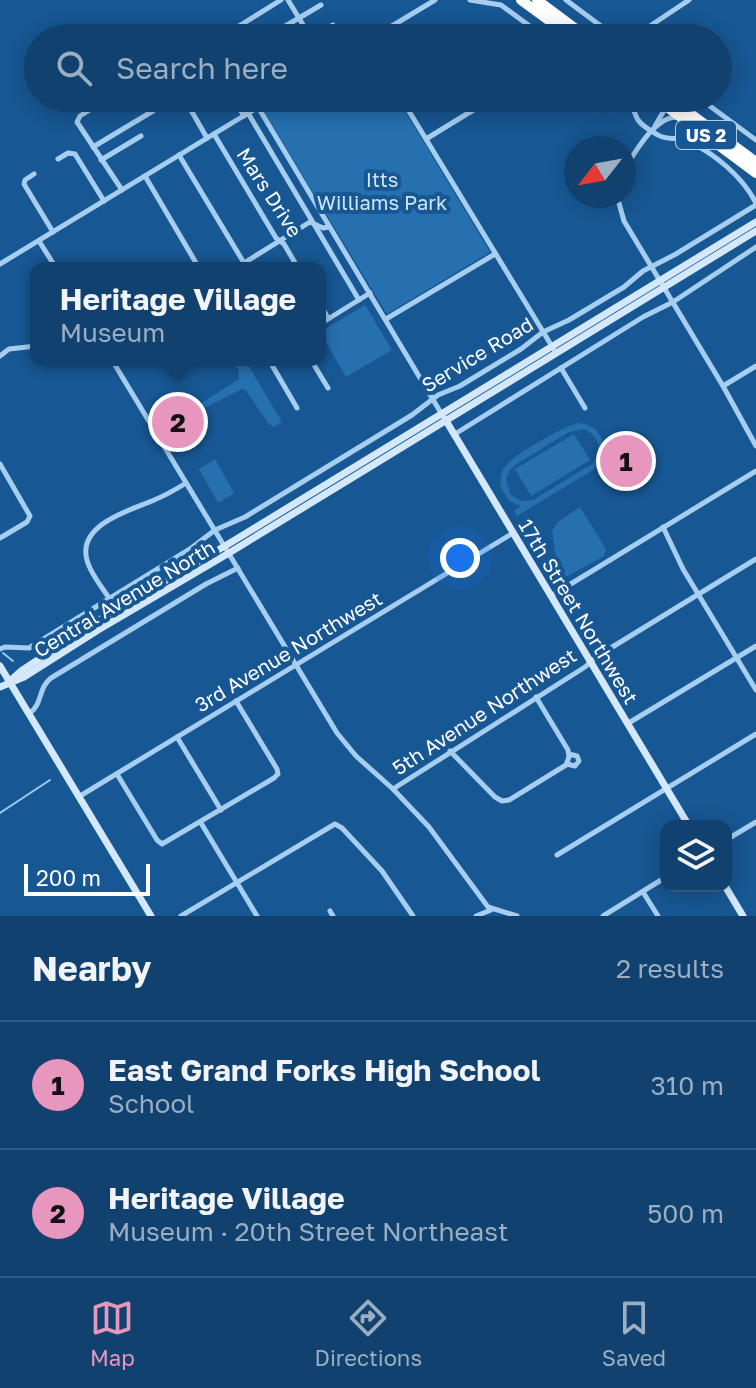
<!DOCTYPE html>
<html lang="en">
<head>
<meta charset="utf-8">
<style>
  body { margin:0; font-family:"Golos Text",sans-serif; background:#1e4c76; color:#f1f3f6 }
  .controls { position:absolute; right:24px; bottom:24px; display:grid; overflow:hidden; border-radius:16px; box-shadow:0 4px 20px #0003 }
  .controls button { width:72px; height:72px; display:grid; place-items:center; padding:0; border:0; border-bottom:2px solid #305a81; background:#11416e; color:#f1f3f6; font:40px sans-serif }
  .compass { position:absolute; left:564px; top:136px; width:72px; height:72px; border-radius:50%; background:#11416e; box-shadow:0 4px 20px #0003; rotate:239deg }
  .scale { position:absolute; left:24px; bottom:20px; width:126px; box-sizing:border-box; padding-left:8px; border:4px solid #fff; border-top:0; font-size:22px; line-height:28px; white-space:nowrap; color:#fff; -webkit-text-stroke:6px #175793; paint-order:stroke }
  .you { position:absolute; left:460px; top:558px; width:28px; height:28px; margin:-20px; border:6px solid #fff; border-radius:50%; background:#1a73e8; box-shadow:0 0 0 12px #1a73e833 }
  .badge { display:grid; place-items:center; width:52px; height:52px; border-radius:50%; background:#e797bd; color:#111; font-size:26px; font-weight:700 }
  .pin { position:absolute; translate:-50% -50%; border:4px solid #fff; box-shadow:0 2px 8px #0006 }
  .popup { position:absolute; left:30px; top:262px; width:296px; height:104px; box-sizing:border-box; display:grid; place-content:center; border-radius:16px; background:#11416e; filter:drop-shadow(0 2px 6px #0005); font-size:26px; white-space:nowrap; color:#9cafc2 }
  .popup b { font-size:30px; color:#f1f3f6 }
  .popup::after { content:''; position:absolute; left:50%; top:100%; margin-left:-16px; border:16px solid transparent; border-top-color:#11416e }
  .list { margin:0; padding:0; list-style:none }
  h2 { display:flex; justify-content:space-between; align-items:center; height:104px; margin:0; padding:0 32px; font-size:34px }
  h2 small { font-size:26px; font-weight:400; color:#9cafc2 }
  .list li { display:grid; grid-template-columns:52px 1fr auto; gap:24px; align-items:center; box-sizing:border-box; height:128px; padding:0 32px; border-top:2px solid #305a81 }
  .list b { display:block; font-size:30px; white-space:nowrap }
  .list p { margin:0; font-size:26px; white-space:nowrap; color:#9cafc2 }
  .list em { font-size:26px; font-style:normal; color:#9cafc2 }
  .icon { flex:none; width:44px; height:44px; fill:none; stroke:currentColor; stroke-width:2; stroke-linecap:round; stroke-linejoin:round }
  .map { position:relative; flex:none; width:756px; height:916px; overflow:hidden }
  .search { position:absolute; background:#11416e; box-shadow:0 4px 20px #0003; left:24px; right:24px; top:24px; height:88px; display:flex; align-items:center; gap:20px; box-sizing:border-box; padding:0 28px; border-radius:44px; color:#9cafc2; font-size:30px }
  .sheet { height:360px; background:#11416e }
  nav { display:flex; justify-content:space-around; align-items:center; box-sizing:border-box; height:112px; border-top:2px solid #305a81; background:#11416e; font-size:22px; color:#9cafc2 }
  nav a { display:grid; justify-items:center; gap:4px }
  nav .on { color:#e797bd }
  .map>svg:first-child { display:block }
</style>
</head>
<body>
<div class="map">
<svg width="756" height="916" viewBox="0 0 756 916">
  <rect width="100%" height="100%" fill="#175793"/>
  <g fill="#2670b0" fill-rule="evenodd">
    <path d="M 284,98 L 397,98 L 490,252 L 387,314 L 263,110 Z"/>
    <path d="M 365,305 L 392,350 L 346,377 L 320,332 Z"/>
    <path d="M 232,360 L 245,360 L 282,422 L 274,427 L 269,424 L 246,391 L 242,389 L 195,413 L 194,408 L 239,379 L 239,371 Z"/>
    <path d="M 578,423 C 604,425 613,453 593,470 L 517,516 L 514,511 L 521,506 L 509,501 L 501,487 C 500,480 500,474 504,468 C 512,455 563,427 578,423 ZM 584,429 C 600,436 603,451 592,464 L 533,500 L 521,501 L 510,494 L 506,480 L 509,471 L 515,465 L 569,432 Z"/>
    <path d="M 574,434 L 590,460 L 531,496 L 515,469 Z"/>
    <path d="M 215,459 L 234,493 L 218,503 L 199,469 Z"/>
    <path d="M 580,507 L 606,549 L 604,556 L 564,578 L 557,563 L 552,531 L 558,522 Z"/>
  </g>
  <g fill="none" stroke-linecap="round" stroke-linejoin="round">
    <g stroke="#99caf3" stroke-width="2">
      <path d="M 3,653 L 13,661"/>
      <path d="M 0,813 L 50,780"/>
    </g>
    <g stroke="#a6cef0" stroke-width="5">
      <path d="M 288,0 L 311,38"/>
      <path d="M 470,0 L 501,5 L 546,38"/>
      <path d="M 566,0 L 617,38"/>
      <path d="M 223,36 L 281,0"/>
      <path d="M 265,38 L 321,5"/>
      <path d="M 311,38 L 333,25"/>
      <path d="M 372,38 L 435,0"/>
      <path d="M 632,38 L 689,0"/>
      <path d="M 109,98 L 80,116 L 77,122 L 122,190"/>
      <path d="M 184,98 L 207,138"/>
      <path d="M 233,98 L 244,116"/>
      <path d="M 401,98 L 556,353"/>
      <path d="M 627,98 C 634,105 633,112 638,120 C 642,126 651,131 658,135 C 667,141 678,136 688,141 C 715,154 742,176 756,203"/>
      <path d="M 699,98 L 756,140"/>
      <path d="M 258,107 L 441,413"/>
      <path d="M 248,113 L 359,300"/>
      <path d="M 655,126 L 666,107"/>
      <path d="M 214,134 L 276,238 L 284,244 L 298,268"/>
      <path d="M 426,139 L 493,98"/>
      <path d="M 93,147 L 153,111"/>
      <path d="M 179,155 L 244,263"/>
      <path d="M 58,159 L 68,153 L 75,154 L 104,201"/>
      <path d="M 101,160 L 141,136"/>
      <path d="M 624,170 C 635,152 655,116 678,117"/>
      <path d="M 34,174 L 25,180 L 24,184 L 53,232"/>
      <path d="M 145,176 L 199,268"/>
      <path d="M 617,196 L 624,221 L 723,386 L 756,446"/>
      <path d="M 39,241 L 56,268"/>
      <path d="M 0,264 L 273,98"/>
      <path d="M 236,268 L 310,222 L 323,228 L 329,227"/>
      <path d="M 320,304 L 328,318"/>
      <path d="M 386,319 L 495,254"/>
      <path d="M 320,324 L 370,293"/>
      <path d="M 0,356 L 9,349 L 36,346"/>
      <path d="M 112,360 L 337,733 L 356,756 L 393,789 L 429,827 L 488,907 L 517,916"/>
      <path d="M 269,360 L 297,408"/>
      <path d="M 311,360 L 328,388"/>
      <path d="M 561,368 L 585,408"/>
      <path d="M 723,386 L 756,366"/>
      <path d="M 455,434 L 643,317 L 673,302 L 756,247"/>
      <path d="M 0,464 L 30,516 L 27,522 L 0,538"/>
      <path d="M 663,527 L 683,569 L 756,690"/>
      <path d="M 551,596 L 756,471"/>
      <path d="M 109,598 C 102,587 90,573 87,560 C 77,525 130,510 152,501 C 164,496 175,490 186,483"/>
      <path d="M 0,649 L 5,647 L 29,648 L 190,549 L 215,530 L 245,517 L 412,415 L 438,395 L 460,386 L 521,349 L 543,332 L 569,320 L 624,287 L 643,271 L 676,254 L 756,205"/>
      <path d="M 30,713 C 43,703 38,688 51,678 L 206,584 L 238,568"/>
      <path d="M 627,724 L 756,646"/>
      <path d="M 177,737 L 221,810"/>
      <path d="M 450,751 L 495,797 L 502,801 L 509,800 L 566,765 L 569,757 L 568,750 L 536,697"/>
      <path d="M 567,764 L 575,766 L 579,761 L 577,756 L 569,754"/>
      <path d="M 117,774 L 157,840 L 162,844 L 274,778 L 278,774 L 277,769 L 236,701"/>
      <path d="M 393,789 L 585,667 L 596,657 L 756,559"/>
      <path d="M 80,796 L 513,533"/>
      <path d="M 201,823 L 257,916"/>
      <path d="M 726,840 L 756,822"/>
      <path d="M 557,855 L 756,734"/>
      <path d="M 643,892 L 658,916"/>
      <path d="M 330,911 L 333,916"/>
      <path d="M 181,916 L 335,824 L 342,828 L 382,871 L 413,916"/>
      <path d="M 476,916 L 491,910"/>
      <path d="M 603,916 L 666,877"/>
    </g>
    <g stroke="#d4e8fb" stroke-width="7">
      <path d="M 445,419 L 689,826"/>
      <path d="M 0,666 L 151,916"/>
      <path d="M 11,680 L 21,671 L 113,611 L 225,546 L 756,222"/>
      <path d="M 0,687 L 24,677 L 98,630 L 229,553 L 756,231"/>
      <path d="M 725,886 L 743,916"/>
    </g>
    <g stroke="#fff" stroke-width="10">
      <path d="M 521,0 L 573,38"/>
      <path d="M 537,0 L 588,38"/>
      <path d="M 655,98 L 756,173"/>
      <path d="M 669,98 L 756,162"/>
    </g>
  </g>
  <g text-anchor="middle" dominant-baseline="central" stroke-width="8" stroke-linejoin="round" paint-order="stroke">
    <rect fill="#175793" stroke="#b9cddf" stroke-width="2" x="676" y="121" width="60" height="28" rx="6"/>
    <g font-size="18" font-weight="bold" fill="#fff">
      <text x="706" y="135">US 2</text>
    </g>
    <g font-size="20" fill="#cde6fc" stroke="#175793">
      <text x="382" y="179">Itts<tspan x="382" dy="23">Williams Park</tspan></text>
    </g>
    <g font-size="20" fill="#fff" stroke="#175793">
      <text transform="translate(270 192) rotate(57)">Mars Drive</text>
      <text transform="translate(477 354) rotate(-31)">Service Road</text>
      <text transform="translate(124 598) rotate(-31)">Central Avenue North</text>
      <text transform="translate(579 611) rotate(59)">17th Street Northwest</text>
      <text transform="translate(288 651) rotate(-31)">3rd Avenue Northwest</text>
      <text transform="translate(484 711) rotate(-33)">5th Avenue Northwest</text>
    </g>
  </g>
</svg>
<div class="controls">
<button><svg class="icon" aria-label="layers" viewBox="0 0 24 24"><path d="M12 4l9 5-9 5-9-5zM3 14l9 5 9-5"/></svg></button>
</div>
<svg class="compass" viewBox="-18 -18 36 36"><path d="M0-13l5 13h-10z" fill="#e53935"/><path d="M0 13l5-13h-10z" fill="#9cafc2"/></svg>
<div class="scale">200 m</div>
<div class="you"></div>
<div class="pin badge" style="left:626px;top:461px">1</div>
<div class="pin badge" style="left:178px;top:422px">2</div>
<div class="popup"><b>Heritage Village</b>Museum</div>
<div class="search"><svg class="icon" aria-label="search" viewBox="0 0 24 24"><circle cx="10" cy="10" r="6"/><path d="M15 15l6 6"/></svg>Search here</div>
</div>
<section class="sheet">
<h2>Nearby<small>2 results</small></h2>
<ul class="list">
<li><span class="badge">1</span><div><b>East Grand Forks High School</b><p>School</p></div><em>310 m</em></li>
<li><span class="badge">2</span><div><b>Heritage Village</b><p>Museum · 20th Street Northeast</p></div><em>500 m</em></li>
</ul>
</section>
<nav>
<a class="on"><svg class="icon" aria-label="map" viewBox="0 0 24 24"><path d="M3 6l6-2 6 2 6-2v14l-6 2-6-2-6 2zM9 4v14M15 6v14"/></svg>Map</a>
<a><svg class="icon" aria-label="directions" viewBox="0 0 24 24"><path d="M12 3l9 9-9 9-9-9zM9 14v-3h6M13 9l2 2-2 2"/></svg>Directions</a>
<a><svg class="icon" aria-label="saved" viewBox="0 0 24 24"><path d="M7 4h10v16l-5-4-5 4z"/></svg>Saved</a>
</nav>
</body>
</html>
